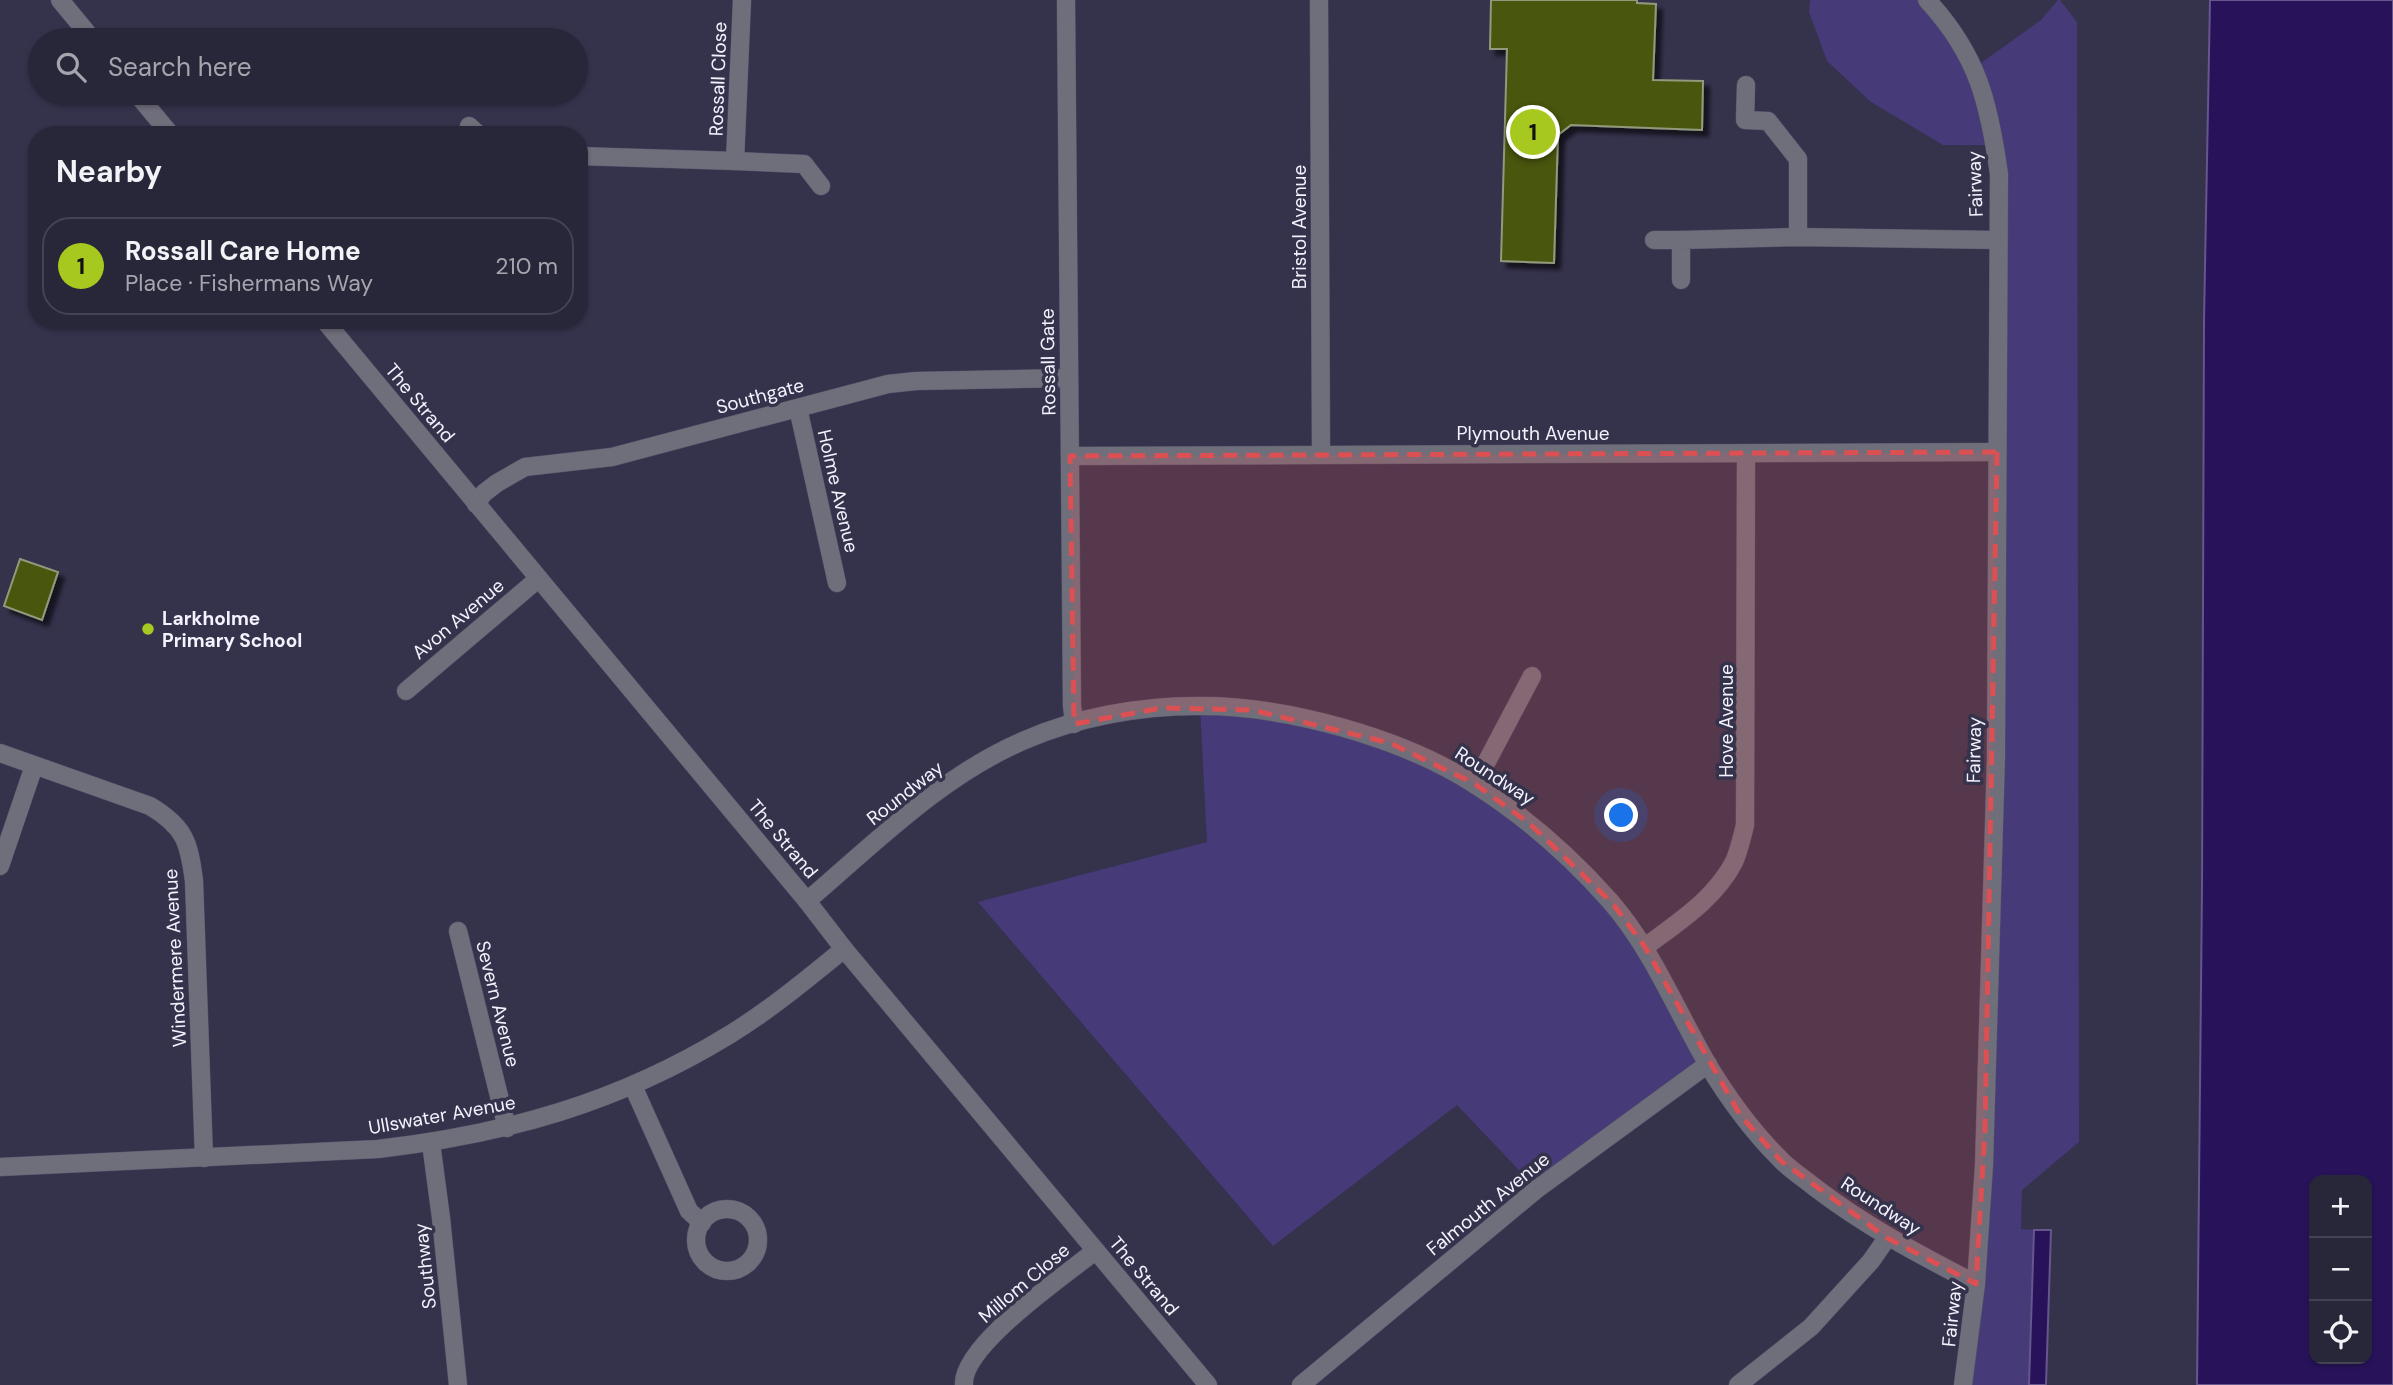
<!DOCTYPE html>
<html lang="en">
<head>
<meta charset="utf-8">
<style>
  body { margin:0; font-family:"DM Sans",sans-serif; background:#343244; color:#f1f3f6 }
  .controls { position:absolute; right:21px; bottom:21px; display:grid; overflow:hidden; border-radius:14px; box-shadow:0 2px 5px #0004 }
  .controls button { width:63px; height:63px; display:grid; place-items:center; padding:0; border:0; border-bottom:2px solid #444353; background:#282639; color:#f1f3f6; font:35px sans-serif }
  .you { position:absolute; left:1622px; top:816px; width:24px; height:24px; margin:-18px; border:5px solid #fff; border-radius:50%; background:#1a73e8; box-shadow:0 0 0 10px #1a73e833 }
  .badge { display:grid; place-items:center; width:46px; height:46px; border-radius:50%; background:#a7c81f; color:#111; font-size:23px; font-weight:700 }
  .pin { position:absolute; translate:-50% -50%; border:4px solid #fff; box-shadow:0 2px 7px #0006 }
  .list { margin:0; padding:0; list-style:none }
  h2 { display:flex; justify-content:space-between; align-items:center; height:91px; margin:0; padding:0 28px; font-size:30px }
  h2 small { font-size:23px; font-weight:400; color:#a5a5ae }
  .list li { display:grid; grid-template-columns:46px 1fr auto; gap:21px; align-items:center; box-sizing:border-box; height:98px; margin:0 14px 14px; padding:0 14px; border:2px solid #444353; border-radius:28px }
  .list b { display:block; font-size:26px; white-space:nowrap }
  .list p { margin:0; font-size:23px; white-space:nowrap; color:#a5a5ae }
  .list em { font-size:23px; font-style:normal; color:#a5a5ae }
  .icon { flex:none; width:38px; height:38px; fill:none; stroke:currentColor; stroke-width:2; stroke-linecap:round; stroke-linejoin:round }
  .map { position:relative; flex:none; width:2393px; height:1385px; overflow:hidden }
  .search { position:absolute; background:#282639; box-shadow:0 2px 5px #0004; left:28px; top:28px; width:560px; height:77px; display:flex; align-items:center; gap:18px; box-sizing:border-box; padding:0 24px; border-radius:38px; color:#a5a5ae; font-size:26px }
  .panel { position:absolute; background:#282639; box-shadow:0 2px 5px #0004; left:28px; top:126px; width:560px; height:203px; border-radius:28px }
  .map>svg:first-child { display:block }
</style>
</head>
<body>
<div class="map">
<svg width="2393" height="1385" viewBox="0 0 2393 1385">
  <defs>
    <filter id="shadow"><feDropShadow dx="6" dy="6" stdDeviation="2" flood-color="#0009"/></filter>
  </defs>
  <rect width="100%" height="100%" fill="#35324c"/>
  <g fill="#463b78">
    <path d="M 1810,0 L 1927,0 L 1974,68 L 2041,20 L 2058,0 L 2060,0 L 2077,22 L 2079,1142 L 2022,1190 L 2021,1229 L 2034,1230 L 2029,1385 L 1963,1385 L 1984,1166 L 1994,145 L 1943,145 L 1871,102 L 1827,61 L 1809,12 Z"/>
    <path d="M 1200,706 L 1297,718 L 1475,784 L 1613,904 L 1708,1064 L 1537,1189 L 1457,1105 L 1273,1246 L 978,902 L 1207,842 Z"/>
  </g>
  <g fill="#28135b" stroke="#65568c" stroke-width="2" fill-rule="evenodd">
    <path d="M 2210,0 L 2393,0 L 2393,1385 L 2197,1385 L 2202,886 L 2204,320 ZM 2314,1180 L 2367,1180 L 2367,1359 L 2314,1359 Z"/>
    <path d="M 2034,1230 L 2051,1230 L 2046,1385 L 2029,1385 Z"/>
  </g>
  <g fill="#48570d" stroke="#919a7b" stroke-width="2" filter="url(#shadow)">
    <path d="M 1491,0 L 1637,0 L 1637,3 L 1656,4 L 1653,80 L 1703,81 L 1702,130 L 1571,125 L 1558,135 L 1554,263 L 1501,261 L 1507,49 L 1490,49 Z"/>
    <path d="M 20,559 L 58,572 L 42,620 L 4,606 Z"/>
  </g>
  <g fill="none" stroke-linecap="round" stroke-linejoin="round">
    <defs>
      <g id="minor">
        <path d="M 60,0 L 93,40"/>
        <path d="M 1066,0 L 1072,706 L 1074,724"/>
        <path d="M 1319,0 L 1321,454"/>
        <path d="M 1746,85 L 1745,120 L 1768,121 L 1798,159 L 1798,237"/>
        <path d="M 136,93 L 171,135"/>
        <path d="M 469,126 L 479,135"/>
        <path d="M 579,156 L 735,161 L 742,0"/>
        <path d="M 735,161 L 804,164 L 821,186"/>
        <path d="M 1654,240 L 1681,240"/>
        <path d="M 1681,280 L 1681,240 L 1798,237 L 1997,240"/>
        <path d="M 324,320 L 807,901 L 844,949 L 1208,1385"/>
        <path d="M 798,408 L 837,583"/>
        <path d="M 1070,456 L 1997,452"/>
        <path d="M 476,504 L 484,493 L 497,483 L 525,467 L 612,457 L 888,384 L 916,381 L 1069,378"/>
        <path d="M 406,691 L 538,579"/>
        <path d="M 0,753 L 150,806 C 185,827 189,842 194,881 L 204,1158"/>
        <path d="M 1475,784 L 1532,676"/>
        <path d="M 0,866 L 34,766"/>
        <path d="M 807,901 C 875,843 942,775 1025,740 C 1078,717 1140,706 1197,706 C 1285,705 1404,738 1477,786 C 1527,818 1571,857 1610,901 C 1652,949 1676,1010 1708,1065 C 1728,1098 1751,1130 1779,1158 C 1789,1169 1802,1177 1813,1186 C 1865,1226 1918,1254 1976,1284"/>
        <path d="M 458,931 L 507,1128"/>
        <path d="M 1645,947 C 1678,922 1714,900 1734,862 C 1739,851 1742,837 1745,825 L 1746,454"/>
        <path d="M 633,1086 L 689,1211 L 702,1223"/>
        <path d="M 431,1143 L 441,1218 L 458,1385"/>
        <path d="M 0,1167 L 378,1149 C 506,1134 618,1103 729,1035 C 770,1010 807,979 844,949"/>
        <circle cx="727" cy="1240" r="31"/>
        <path d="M 964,1385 C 961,1346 1064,1276 1095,1251"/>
        <path d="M 1301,1385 L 1537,1189 L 1708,1064"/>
        <path d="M 1738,1385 L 1811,1327 L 1871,1261 L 1887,1238"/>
      </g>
      <path id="tertiary" d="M 1927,0 C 1978,55 1989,103 1999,174 L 1996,757 L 1984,1166 L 1976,1284 L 1963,1385"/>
    </defs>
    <use href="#minor" stroke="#535168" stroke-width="19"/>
    <use href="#tertiary" stroke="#535168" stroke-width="19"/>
    <use href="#minor" stroke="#6f6e7b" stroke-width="18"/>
    <use href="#tertiary" stroke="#6f6e7b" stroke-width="18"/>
  </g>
  <path fill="#dc5053" fill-opacity="0.2" stroke="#dc5053" stroke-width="5" stroke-dasharray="14 9" stroke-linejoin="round" d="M 1997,452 L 1985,1130 L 1976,1284 L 1887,1238 L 1781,1161 L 1740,1115 L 1645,947 L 1613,904 L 1530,824 L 1475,784 L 1390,743 L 1252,710 L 1162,708 L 1074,724 L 1070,456 Z"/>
  <circle fill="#a7c81f" stroke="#35324c" stroke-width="2.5" cx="148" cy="629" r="7"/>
  <g text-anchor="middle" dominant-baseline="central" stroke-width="7" stroke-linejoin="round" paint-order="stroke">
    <g font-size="19" fill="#f3f2fd" stroke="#35324c">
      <text transform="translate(718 79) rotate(-88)">Rossall Close</text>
      <text transform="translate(1975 184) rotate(-92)">Fairway</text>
      <text transform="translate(1299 227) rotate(-90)">Bristol Avenue</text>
      <text transform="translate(1048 362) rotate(-91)">Rossall Gate</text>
      <text transform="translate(760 396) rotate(-15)">Southgate</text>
      <text transform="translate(420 403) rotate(50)">The Strand</text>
      <text x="1533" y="433">Plymouth Avenue</text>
      <text transform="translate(838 491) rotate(77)">Holme Avenue</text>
      <text transform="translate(458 619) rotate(-40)">Avon Avenue</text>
      <text transform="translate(1726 721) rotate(-90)">Hove Avenue</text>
      <text transform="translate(1974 750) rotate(-89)">Fairway</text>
      <text transform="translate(1495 776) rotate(33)">Roundway</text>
      <text transform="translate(905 793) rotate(-38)">Roundway</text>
      <text transform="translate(783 839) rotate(50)">The Strand</text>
      <text transform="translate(175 958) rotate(-93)">Windermere Avenue</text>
      <text transform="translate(498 1004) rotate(76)">Severn Avenue</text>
      <text transform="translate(442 1115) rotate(-10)">Ullswater Avenue</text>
      <text transform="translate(1488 1204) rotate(-39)">Falmouth Avenue</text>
      <text transform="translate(1881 1206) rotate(33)">Roundway</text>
      <text transform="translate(425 1266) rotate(-96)">Southway</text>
      <text transform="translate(1144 1276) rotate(50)">The Strand</text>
      <text transform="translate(1024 1283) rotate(-40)">Millom Close</text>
      <text transform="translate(1952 1314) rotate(-84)">Fairway</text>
    </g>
    <g font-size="19" font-weight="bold" fill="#f3f2fd" stroke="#35324c" text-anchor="start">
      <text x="162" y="618">Larkholme<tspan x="162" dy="22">Primary School</tspan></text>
    </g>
  </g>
</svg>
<div class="controls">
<button>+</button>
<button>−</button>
<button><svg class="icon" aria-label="locate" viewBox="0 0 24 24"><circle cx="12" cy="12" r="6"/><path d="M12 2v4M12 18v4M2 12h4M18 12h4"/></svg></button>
</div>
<div class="you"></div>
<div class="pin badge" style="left:1533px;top:132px">1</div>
<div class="search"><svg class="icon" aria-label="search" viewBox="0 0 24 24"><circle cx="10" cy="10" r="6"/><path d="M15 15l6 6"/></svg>Search here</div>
<section class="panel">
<h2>Nearby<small></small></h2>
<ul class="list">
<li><span class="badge">1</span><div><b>Rossall Care Home</b><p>Place · Fishermans Way</p></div><em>210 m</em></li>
</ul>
</section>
</div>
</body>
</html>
